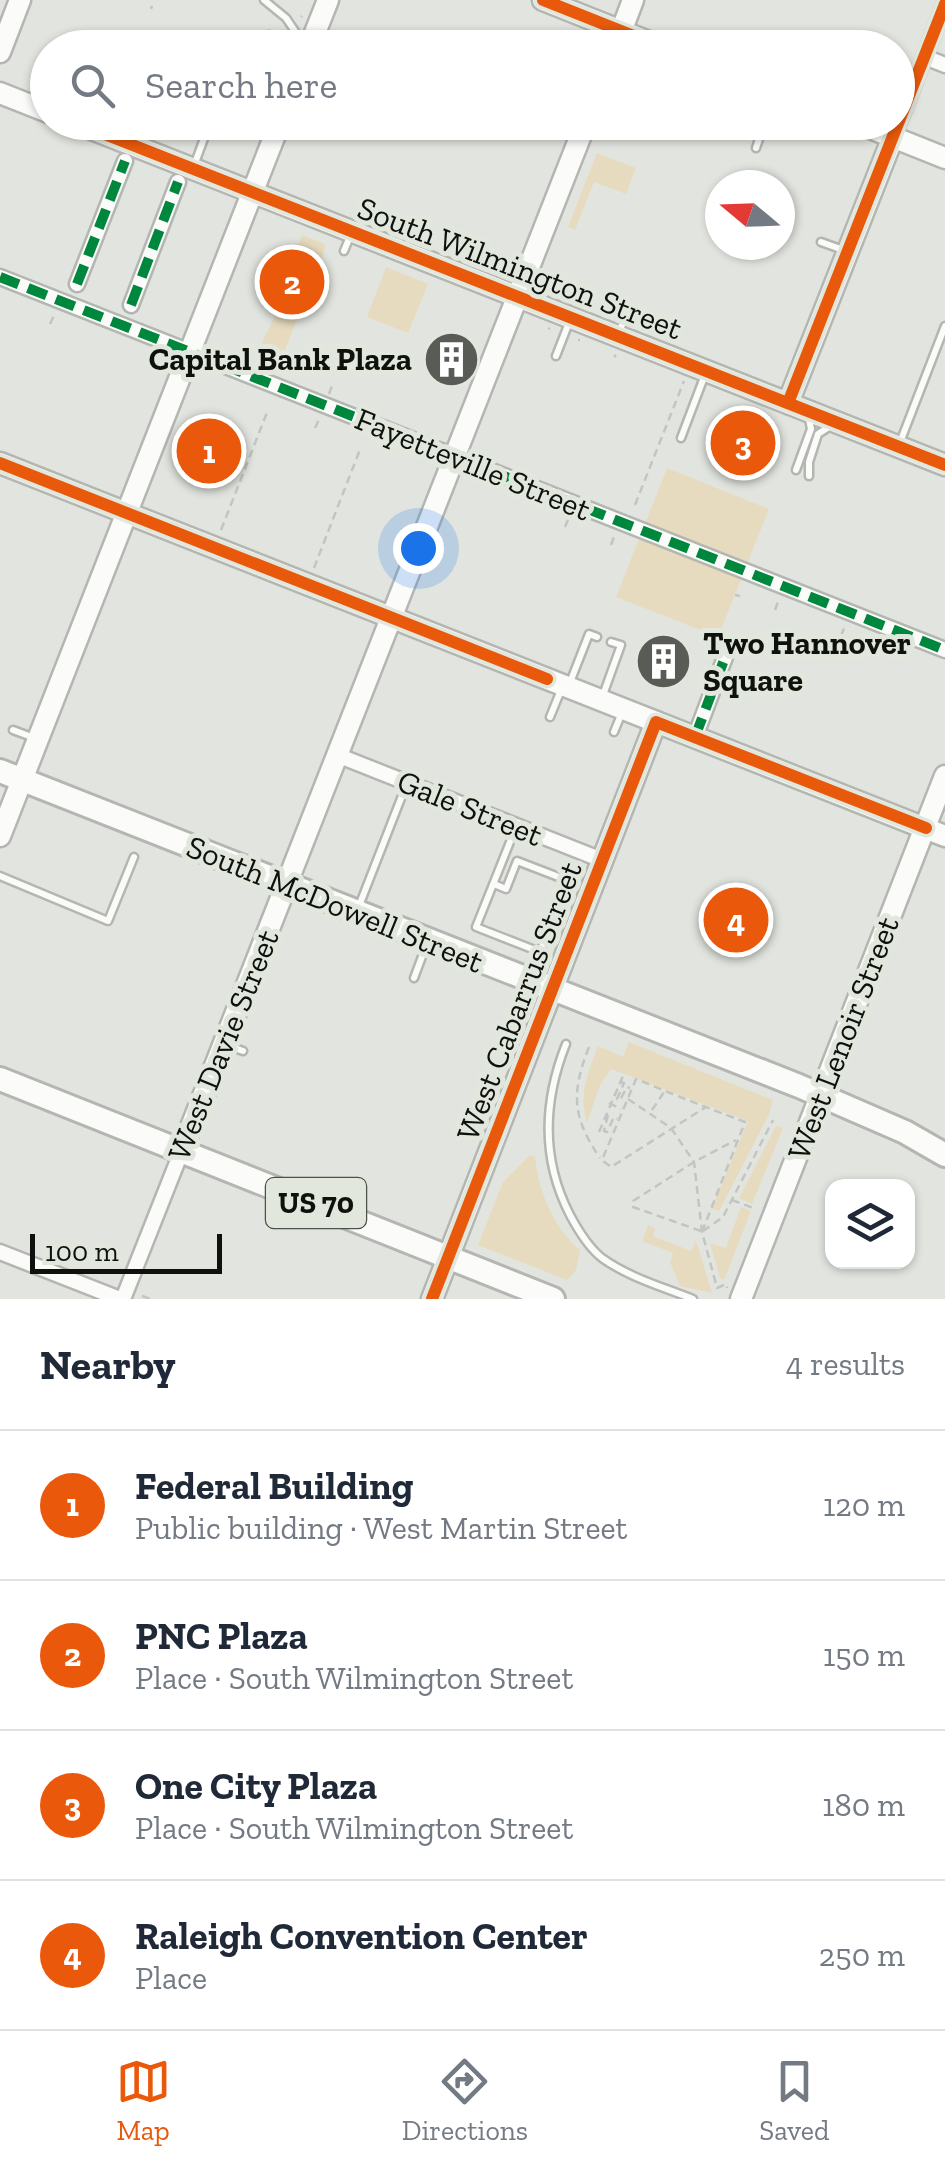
<!DOCTYPE html>
<html lang="en">
<head>
<meta charset="utf-8">
<style>
  body { margin:0; font-family:"Zilla Slab",serif; background:#f6f6f7; color:#1f2937 }
  .controls { position:absolute; right:30px; bottom:30px; display:grid; overflow:hidden; border-radius:20px; box-shadow:0 2px 8px #0004 }
  .controls button { width:90px; height:90px; display:grid; place-items:center; padding:0; border:0; border-bottom:2px solid #e0e1e3; background:#fff; color:#1f2937; font:50px sans-serif }
  .compass { position:absolute; left:705px; top:170px; width:90px; height:90px; border-radius:50%; background:#fff; box-shadow:0 2px 8px #0004; rotate:289deg }
  .scale { position:absolute; left:30px; bottom:25px; width:192px; box-sizing:border-box; padding-left:10px; border:5px solid #0f110d; border-top:0; font-size:28px; line-height:35px; white-space:nowrap; color:#0f110d; -webkit-text-stroke:8px #e2e7dd; paint-order:stroke }
  .you { position:absolute; left:418px; top:548px; width:35px; height:35px; margin:-25px; border:8px solid #fff; border-radius:50%; background:#1a73e8; box-shadow:0 0 0 15px #1a73e833 }
  .badge { display:grid; place-items:center; width:65px; height:65px; border-radius:50%; background:#ea580c; color:#fff; font-size:32px; font-weight:700 }
  .pin { position:absolute; translate:-50% -50%; border:5px solid #fff; box-shadow:0 2px 10px #0006 }
  .list { margin:0; padding:0; list-style:none }
  h2 { display:flex; justify-content:space-between; align-items:center; height:130px; margin:0; padding:0 40px; font-size:42px }
  h2 small { font-size:32px; font-weight:400; color:#747a83 }
  .list li { display:grid; grid-template-columns:65px 1fr auto; gap:30px; align-items:center; box-sizing:border-box; height:150px; padding:0 40px; border-top:2px solid #e0e1e3 }
  .list b { display:block; font-size:38px; white-space:nowrap }
  .list p { margin:0; font-size:32px; white-space:nowrap; color:#747a83 }
  .list em { font-size:32px; font-style:normal; color:#747a83 }
  .icon { flex:none; width:55px; height:55px; fill:none; stroke:currentColor; stroke-width:2; stroke-linecap:round; stroke-linejoin:round }
  .map { position:relative; flex:none; width:945px; height:1299px; overflow:hidden }
  .search { position:absolute; background:#fff; box-shadow:0 2px 8px #0004; left:30px; right:30px; top:30px; height:110px; display:flex; align-items:center; gap:25px; box-sizing:border-box; padding:0 35px; border-radius:55px; color:#747a83; font-size:38px }
  .sheet { height:730px; background:#fff }
  nav { display:flex; justify-content:space-around; align-items:center; box-sizing:border-box; height:140px; border-top:2px solid #e0e1e3; background:#fff; font-size:28px; color:#747a83 }
  nav a { display:grid; justify-items:center; gap:5px }
  nav .on { color:#ea580c }
  .map>svg:first-child { display:block }
</style>
</head>
<body>
<div class="map">
<svg width="945" height="1299" viewBox="0 0 945 1299">
  <rect width="100%" height="100%" fill="#e2e5df"/>
  <g fill="#e6dbbe">
    <path d="M 597,153 L 636,168 L 626,194 L 594,182 L 575,230 L 568,227 Z"/>
    <path d="M 302,235 L 325,244 L 324,252 L 281,360 L 258,351 L 300,264 L 302,258 L 294,255 Z"/>
    <path d="M 386,267 L 428,284 L 408,333 L 367,317 Z"/>
    <path d="M 667,468 L 769,509 L 720,632 L 715,631 L 713,635 L 616,597 Z"/>
    <path d="M 629,1042 L 773,1100 L 769,1115 L 719,1211 L 712,1208 L 748,1121 L 611,1069 L 600,1085 L 587,1123 C 578,1095 588,1072 598,1046 L 623,1057 Z"/>
    <path d="M 776,1126 L 783,1128 L 752,1204 L 739,1198 Z"/>
    <path d="M 529,1156 L 535,1156 C 538,1190 553,1228 580,1250 L 576,1270 L 567,1280 L 478,1245 L 503,1182 Z"/>
    <path d="M 741,1207 L 751,1211 L 724,1280 L 720,1278 L 710,1243 L 726,1248 Z"/>
    <path d="M 648,1225 L 655,1228 L 653,1236 L 691,1251 L 696,1240 L 712,1293 L 680,1286 L 670,1262 L 673,1253 L 642,1241 Z"/>
  </g>
  <g fill="none" stroke-linecap="round" stroke-linejoin="round">
    <defs>
      <g id="lane">
        <path d="M 264,0 L 286,18 L 305,46"/>
        <path d="M 269,35 L 301,48"/>
        <path d="M 756,148 L 759,139"/>
        <path d="M 195,163 L 210,122"/>
        <path d="M 742,185 L 743,183"/>
        <path d="M 821,242 L 846,251"/>
        <path d="M 344,251 L 351,234"/>
        <path d="M 618,335 L 624,320"/>
        <path d="M 556,356 L 570,320"/>
        <path d="M 681,438 L 706,372"/>
        <path d="M 899,445 L 945,326"/>
        <path d="M 796,470 L 811,429 L 809,419"/>
        <path d="M 809,476 L 809,462 L 818,434 L 832,425"/>
        <path d="M 569,685 L 589,634 L 597,637"/>
        <path d="M 603,695 L 621,645 L 611,642"/>
        <path d="M 550,717 L 561,690"/>
        <path d="M 13,730 L 37,739"/>
        <path d="M 614,732 L 623,710"/>
        <path d="M 0,876 L 108,921 L 134,857"/>
        <path d="M 494,884 L 506,889 L 517,861 L 569,881 L 540,952 L 476,927 L 516,827"/>
        <path d="M 359,906 L 407,783"/>
        <path d="M 414,978 L 426,946"/>
        <path d="M 566,1044 C 543,1102 541,1159 570,1215 C 578,1230 588,1247 602,1258 C 628,1277 663,1287 693,1299"/>
        <path d="M 229,1046 L 243,1051"/>
      </g>
      <g id="street">
        <path d="M 925,57 L 945,65"/>
        <path d="M 893,137 L 945,4"/>
        <path d="M 0,277 L 945,650"/>
        <path d="M 77,284 L 125,161"/>
        <path d="M 131,305 L 178,182"/>
        <path d="M 695,737 L 730,644"/>
        <path d="M 337,755 L 602,860"/>
        <path d="M 0,1252 L 120,1299"/>
        <path d="M 123,1299 L 182,1150"/>
      </g>
      <g id="secondary">
        <path d="M 543,0 L 664,48"/>
        <path d="M 309,48 L 328,0"/>
        <path d="M 615,48 L 633,0"/>
        <path d="M 0,52 L 20,0"/>
        <path d="M 0,93 L 48,112"/>
        <path d="M 74,122 L 945,465"/>
        <path d="M 855,122 L 945,158"/>
        <path d="M 788,403 L 893,137"/>
        <path d="M 0,463 L 945,836"/>
        <path d="M 0,836 L 280,122"/>
        <path d="M 182,1150 L 586,122"/>
        <path d="M 432,1299 L 656,722"/>
        <path d="M 741,1299 L 945,776"/>
      </g>
      <g id="primary">
        <path d="M 0,771 L 799,1086 L 905,1132 L 945,1155"/>
        <path d="M 0,1079 L 553,1299"/>
      </g>
    </defs>
    <use href="#lane" stroke="#b4b6b1" stroke-width="11"/>
    <use href="#street" stroke="#b4b6b1" stroke-width="19"/>
    <use href="#secondary" stroke="#b4b6b1" stroke-width="25"/>
    <use href="#primary" stroke="#b4b6b1" stroke-width="28"/>
    <g stroke="#c3c5c2" stroke-width="2.5" stroke-dasharray="8 5" stroke-linecap="butt">
      <path d="M 151,9 L 152,6"/>
      <path d="M 301,17 L 302,16"/>
      <path d="M 50,324 L 55,313"/>
      <path d="M 548,328 L 550,329"/>
      <path d="M 578,340 L 580,340"/>
      <path d="M 614,357 L 616,355"/>
      <path d="M 165,370 L 162,368 L 166,359"/>
      <path d="M 329,394 L 333,383"/>
      <path d="M 315,428 L 320,417"/>
      <path d="M 635,505 L 684,381"/>
      <path d="M 565,527 L 569,517"/>
      <path d="M 221,530 L 268,410"/>
      <path d="M 611,545 L 615,534"/>
      <path d="M 314,568 L 361,447"/>
      <path d="M 735,595 L 740,596"/>
      <path d="M 775,610 L 779,599"/>
      <path d="M 841,636 L 845,626"/>
      <path d="M 589,1047 C 571,1093 572,1117 600,1158"/>
      <path d="M 621,1082 L 624,1083 L 617,1099 L 620,1100 L 627,1087 L 630,1088"/>
      <path d="M 628,1099 L 671,1128 L 694,1162 L 702,1232 L 717,1288 L 726,1284 L 727,1288"/>
      <path d="M 609,1103 L 621,1109"/>
      <path d="M 652,1110 L 664,1092"/>
      <path d="M 608,1115 L 604,1131 L 607,1132 L 614,1117 L 617,1119"/>
      <path d="M 599,1132 L 623,1076"/>
      <path d="M 732,1200 L 756,1209"/>
      <path d="M 701,1231 L 633,1207 L 633,1201 L 694,1162 L 736,1140"/>
      <path d="M 703,1231 L 723,1217 L 773,1120"/>
      <path d="M 702,1232 L 745,1122 C 708,1108 672,1094 636,1079 L 602,1160 L 611,1167 L 706,1107"/>
      <path d="M 142,1296 L 151,1299"/>
    </g>
    <use href="#lane" stroke="#fbfbfa" stroke-width="6"/>
    <use href="#street" stroke="#fbfbfa" stroke-width="14"/>
    <use href="#secondary" stroke="#fbfbfa" stroke-width="20"/>
    <use href="#primary" stroke="#fbfbfa" stroke-width="22"/>
    <g stroke="#00873e" stroke-width="10" stroke-dasharray="20 10" stroke-linecap="butt">
      <path d="M 0,277 L 945,650"/>
      <path d="M 77,284 L 125,161"/>
      <path d="M 131,305 L 178,182"/>
      <path d="M 695,737 L 730,644"/>
    </g>
    <defs>
      <g id="cycleway">
        <path d="M 543,0 L 664,48"/>
        <path d="M 74,122 L 945,465"/>
        <path d="M 788,403 L 945,4"/>
        <path d="M 0,463 L 547,679"/>
        <path d="M 432,1299 L 656,722 L 926,828"/>
      </g>
    </defs>
    <use href="#cycleway" stroke="#e2e7dd" stroke-width="19"/>
    <use href="#cycleway" stroke="#e8590c" stroke-width="12"/>
  </g>
  <defs>
    <symbol id="building-disc" viewBox="-11 -11 22 22"><circle r="9.5" fill="#595b56" stroke="#e2e7dd"/><path d="M-4-6H4V6H1V3H-1V6H-4ZM-2.5-4.3h1.7v1.8h-1.7ZM.8-4.3h1.7v1.8H.8ZM-2.5-1h1.7V.8h-1.7ZM.8-1h1.7V.8H.8Z" fill="#fff"/></symbol>
  </defs>
  <g fill-rule="evenodd">
    <use href="#building-disc" x="420" y="328" width="63" height="63"/>
    <use href="#building-disc" x="632" y="630" width="63" height="63"/>
  </g>
  <g text-anchor="middle" dominant-baseline="central" stroke-width="10" stroke-linejoin="round" paint-order="stroke">
    <rect fill="#e2e7dd" stroke="#4e514b" stroke-width="2.5" x="266" y="1178" width="100" height="50" rx="8"/>
    <g font-size="30" font-weight="bold" fill="#0f110d">
      <text x="316" y="1203">US 70</text>
    </g>
    <g font-size="32" fill="#0f110d" stroke="#e2e7dd">
      <text transform="translate(520 268) rotate(21)">South Wilmington Street</text>
      <text transform="translate(473 464) rotate(22)">Fayetteville Street</text>
      <text transform="translate(470 808) rotate(22)">Gale Street</text>
      <text transform="translate(335 904) rotate(22)">South McDowell Street</text>
      <text transform="translate(519 1001) rotate(-69)">West Cabarrus Street</text>
      <text transform="translate(843 1038) rotate(-69)">West Lenoir Street</text>
      <text transform="translate(223 1045) rotate(-68)">West Davie Street</text>
    </g>
    <g font-size="32" font-weight="bold" fill="#0f110d" stroke="#e2e7dd" text-anchor="end">
      <text x="412" y="359">Capital Bank Plaza</text>
      <text x="703" y="643" text-anchor="start">Two Hannover<tspan x="703" dy="37">Square</tspan></text>
    </g>
  </g>
</svg>
<div class="controls">
<button><svg class="icon" aria-label="layers" viewBox="0 0 24 24"><path d="M12 4l9 5-9 5-9-5zM3 14l9 5 9-5"/></svg></button>
</div>
<svg class="compass" viewBox="-18 -18 36 36"><path d="M0-13l5 13h-10z" fill="#e53935"/><path d="M0 13l5-13h-10z" fill="#747a83"/></svg>
<div class="scale">100 m</div>
<div class="you"></div>
<div class="pin badge" style="left:209px;top:451px">1</div>
<div class="pin badge" style="left:292px;top:282px">2</div>
<div class="pin badge" style="left:743px;top:443px">3</div>
<div class="pin badge" style="left:736px;top:920px">4</div>
<div class="search"><svg class="icon" aria-label="search" viewBox="0 0 24 24"><circle cx="10" cy="10" r="6"/><path d="M15 15l6 6"/></svg>Search here</div>
</div>
<section class="sheet">
<h2>Nearby<small>4 results</small></h2>
<ul class="list">
<li><span class="badge">1</span><div><b>Federal Building</b><p>Public building · West Martin Street</p></div><em>120 m</em></li>
<li><span class="badge">2</span><div><b>PNC Plaza</b><p>Place · South Wilmington Street</p></div><em>150 m</em></li>
<li><span class="badge">3</span><div><b>One City Plaza</b><p>Place · South Wilmington Street</p></div><em>180 m</em></li>
<li><span class="badge">4</span><div><b>Raleigh Convention Center</b><p>Place</p></div><em>250 m</em></li>
</ul>
</section>
<nav>
<a class="on"><svg class="icon" aria-label="map" viewBox="0 0 24 24"><path d="M3 6l6-2 6 2 6-2v14l-6 2-6-2-6 2zM9 4v14M15 6v14"/></svg>Map</a>
<a><svg class="icon" aria-label="directions" viewBox="0 0 24 24"><path d="M12 3l9 9-9 9-9-9zM9 14v-3h6M13 9l2 2-2 2"/></svg>Directions</a>
<a><svg class="icon" aria-label="saved" viewBox="0 0 24 24"><path d="M7 4h10v16l-5-4-5 4z"/></svg>Saved</a>
</nav>
</body>
</html>
